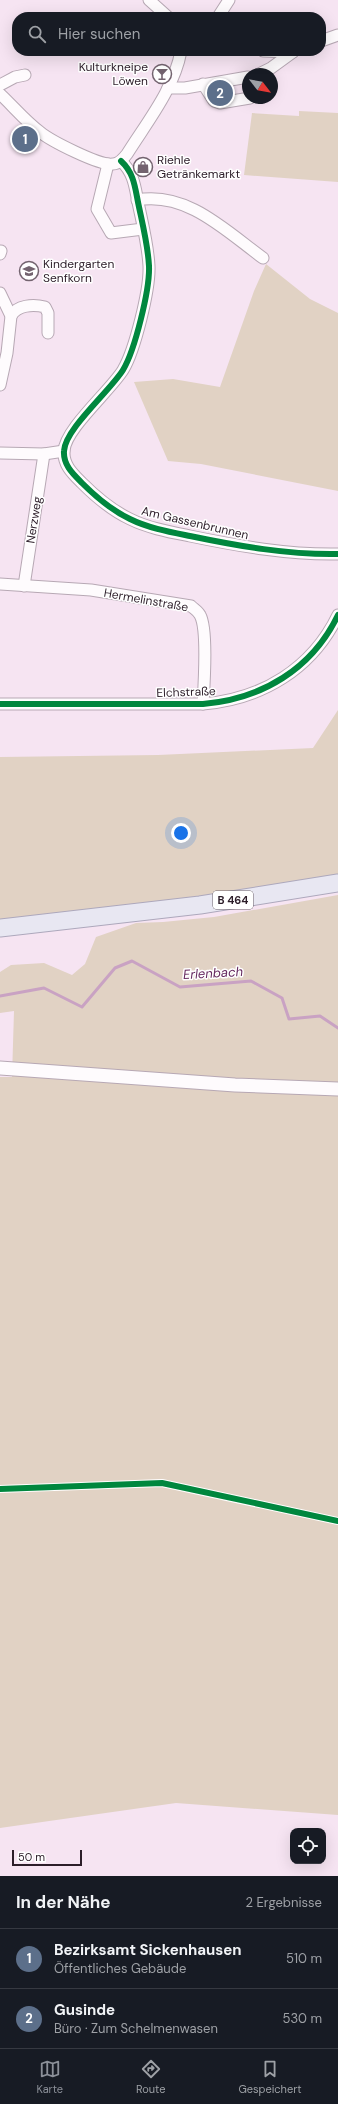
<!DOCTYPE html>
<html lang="de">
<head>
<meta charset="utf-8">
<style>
  body { margin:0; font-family:"DM Sans",sans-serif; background:#20242c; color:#f1f3f6 }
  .controls { position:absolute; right:12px; bottom:12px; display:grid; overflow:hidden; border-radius:8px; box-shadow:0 4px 16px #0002 }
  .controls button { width:36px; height:36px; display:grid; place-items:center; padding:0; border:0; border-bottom:1px solid #363941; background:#171b24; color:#f1f3f6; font:20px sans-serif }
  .compass { position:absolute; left:242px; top:68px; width:36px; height:36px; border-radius:50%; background:#171b24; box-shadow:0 4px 16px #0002; rotate:121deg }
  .scale { position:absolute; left:12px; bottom:10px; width:70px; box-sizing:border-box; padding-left:4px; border:2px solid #2c1d29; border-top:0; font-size:11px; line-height:14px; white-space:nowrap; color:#2c1d29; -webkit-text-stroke:3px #fff; paint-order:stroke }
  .you { position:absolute; left:181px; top:833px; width:14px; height:14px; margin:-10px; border:3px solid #fff; border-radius:50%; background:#1a73e8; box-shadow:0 0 0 6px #1a73e833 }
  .badge { display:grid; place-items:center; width:26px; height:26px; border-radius:50%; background:#8c9099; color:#fff; font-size:13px; font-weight:700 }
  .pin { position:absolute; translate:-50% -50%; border:2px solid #fff; box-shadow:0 1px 4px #0006 }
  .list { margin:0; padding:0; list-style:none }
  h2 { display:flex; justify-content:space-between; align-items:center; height:52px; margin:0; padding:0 16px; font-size:17px }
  h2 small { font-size:13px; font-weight:400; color:#9ea1a6 }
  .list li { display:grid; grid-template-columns:26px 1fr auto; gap:12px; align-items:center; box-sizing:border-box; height:60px; padding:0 16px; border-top:1px solid #363941 }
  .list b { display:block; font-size:15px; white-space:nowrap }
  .list p { margin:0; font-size:13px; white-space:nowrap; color:#9ea1a6 }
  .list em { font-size:13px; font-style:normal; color:#9ea1a6 }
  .icon { flex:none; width:22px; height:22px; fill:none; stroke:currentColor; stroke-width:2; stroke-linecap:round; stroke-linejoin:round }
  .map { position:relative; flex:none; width:338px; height:1876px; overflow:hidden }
  .search { position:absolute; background:#171b24; box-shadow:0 4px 16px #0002; left:12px; right:12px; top:12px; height:44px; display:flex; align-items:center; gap:10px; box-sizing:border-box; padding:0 14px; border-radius:16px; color:#9ea1a6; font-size:15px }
  .sheet { height:172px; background:#171b24 }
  nav { display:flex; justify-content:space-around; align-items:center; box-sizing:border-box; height:56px; border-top:1px solid #363941; background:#171b24; font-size:11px; color:#9ea1a6 }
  nav a { display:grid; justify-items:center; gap:2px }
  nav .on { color:#8c9099 }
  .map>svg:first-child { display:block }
</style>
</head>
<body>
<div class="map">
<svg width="338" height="1876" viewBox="0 0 338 1876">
  <rect width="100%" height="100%" fill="#f6e4f2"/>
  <g fill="#e1d2c4">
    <path d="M 299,111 L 338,113 L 338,182 L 244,175 L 252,113 L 299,116 Z"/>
    <path d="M 266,264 L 310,299 L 338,313 L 338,491 L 201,464 L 168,461 L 134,382 L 173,379 L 220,387 L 254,291 Z"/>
    <path d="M 338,710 L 338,883 L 0,928 L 0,757 L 158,755 L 313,748 Z"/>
    <path d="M 338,895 L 338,1815 L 176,1803 L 0,1828 L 0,1077 L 12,1077 L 14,1011 L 0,1013 L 0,972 L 11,965 L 44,963 L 72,975 L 85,964 L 96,937 L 136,923 L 163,922 L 214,917 Z"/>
  </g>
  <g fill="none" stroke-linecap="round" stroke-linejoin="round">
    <path stroke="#c9a2c3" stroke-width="3" d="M 0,996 L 44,988 L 82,1007 L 115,968 L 132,961 L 180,987 L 251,981 L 282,998 L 289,1019 L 320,1016 L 338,1028"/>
    <defs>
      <g id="minor">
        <path d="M 149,0 L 168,17"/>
        <path d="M 218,17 L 229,0"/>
        <path d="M 321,41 L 338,35"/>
        <path d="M 263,51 L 293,52"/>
        <path d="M 259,74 L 271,68 L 293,52"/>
        <path d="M 203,84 L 214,101 L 220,103 L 250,98"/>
        <path d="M 0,85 L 15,77 L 25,75"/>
        <path d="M 168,88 L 185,88 L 248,77"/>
        <path d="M 0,94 C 13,106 25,121 40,132 C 51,141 100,166 113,164 C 119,164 123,159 127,154 C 147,122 174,89 181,51"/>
        <path d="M 121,161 C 135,174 135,189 139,207 C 143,226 148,246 149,266 C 150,289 135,350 123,370 C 110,391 65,429 64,451 C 63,465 73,474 82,483 C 96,497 111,510 130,519 C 148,528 170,532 190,536 C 238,546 289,555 338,554"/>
        <path d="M 108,164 L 97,209 L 111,233 L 143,229"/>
        <path d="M 137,200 C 187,191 226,231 263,258"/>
        <path d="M 0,254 L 1,251"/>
        <path d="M 0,293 L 11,316 L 7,353 L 0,385"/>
        <path d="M 11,316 C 17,305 33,304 45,307 L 48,313 L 48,333"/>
        <path d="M 0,453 L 44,454 L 64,451"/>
        <path d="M 0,584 L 91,590 L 191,606 C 194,609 198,611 200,615 C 208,629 204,686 203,704"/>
        <path d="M 24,586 L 44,454"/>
        <path d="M 0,704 L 203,704 C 262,699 312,669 338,615"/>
      </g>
      <path id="tertiary" d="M 0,1068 L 235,1085 L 338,1089"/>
      <path id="primary" d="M 0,928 L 200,905 L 338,883"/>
    </defs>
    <use href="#minor" stroke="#b7a8b4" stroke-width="13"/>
    <use href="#tertiary" stroke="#b7a8b4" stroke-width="15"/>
    <use href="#primary" stroke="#ada8bc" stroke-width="19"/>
    <use href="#minor" stroke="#fefbfd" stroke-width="11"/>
    <use href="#tertiary" stroke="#fefbfd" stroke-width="13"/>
    <use href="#primary" stroke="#e8e7f2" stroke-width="17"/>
    <defs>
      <g id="cycleway">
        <path d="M 121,161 C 135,174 135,189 139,207 C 143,226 148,246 149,266 C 150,289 135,350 123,370 C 110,391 65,429 64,451 C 63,465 73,474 82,483 C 96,497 111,510 130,519 C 148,528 170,532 190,536 C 238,546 289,555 338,554"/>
        <path d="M 0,704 L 203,704 C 262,699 312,669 338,615"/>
        <path d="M 0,1489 L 162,1483 L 338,1521"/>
      </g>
    </defs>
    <use href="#cycleway" stroke="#fff" stroke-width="8"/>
    <use href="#cycleway" stroke="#00873e" stroke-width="6"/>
  </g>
  <defs>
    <symbol id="bar-ring" viewBox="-11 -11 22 22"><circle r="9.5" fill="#fff" stroke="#73636f" stroke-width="1.5"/><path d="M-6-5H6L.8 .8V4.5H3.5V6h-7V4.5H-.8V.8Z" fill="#73636f"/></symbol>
    <symbol id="shop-ring" viewBox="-11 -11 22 22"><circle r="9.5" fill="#fff" stroke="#73636f" stroke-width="1.5"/><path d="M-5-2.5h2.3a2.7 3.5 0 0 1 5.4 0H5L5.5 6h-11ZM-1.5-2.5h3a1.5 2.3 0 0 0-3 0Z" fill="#73636f"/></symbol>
    <symbol id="school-ring" viewBox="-11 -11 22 22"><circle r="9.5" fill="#fff" stroke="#73636f" stroke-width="1.5"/><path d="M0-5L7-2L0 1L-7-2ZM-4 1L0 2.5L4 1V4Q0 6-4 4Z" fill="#73636f"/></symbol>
  </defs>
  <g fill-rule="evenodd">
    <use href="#bar-ring" x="151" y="63" width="22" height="22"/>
    <use href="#shop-ring" x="132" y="156" width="22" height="22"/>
    <use href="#school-ring" x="18" y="260" width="22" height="22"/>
  </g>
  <g text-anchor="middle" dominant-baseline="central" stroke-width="3" stroke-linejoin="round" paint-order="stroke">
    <rect fill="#fff" stroke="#6b6169" stroke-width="1" x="213" y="891" width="40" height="18" rx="3"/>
    <g font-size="11" font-weight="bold" fill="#2c1d29">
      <text x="233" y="900">B 464</text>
    </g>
    <g font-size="12" fill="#2c1d29" stroke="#fff" text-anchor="start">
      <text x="148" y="67" text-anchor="end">Kulturkneipe<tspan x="148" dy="14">Löwen</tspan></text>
      <text x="157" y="160">Riehle<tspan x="157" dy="14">Getränkemarkt</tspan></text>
      <text x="43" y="264">Kindergarten<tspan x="43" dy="14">Senfkorn</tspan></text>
    </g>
    <g font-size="12" fill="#2c1d29" stroke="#fff">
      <text transform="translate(34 520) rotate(-81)">Nerzweg</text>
      <text transform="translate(195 523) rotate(13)">Am Gassenbrunnen</text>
      <text transform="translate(146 600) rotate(10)">Hermelinstraße</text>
      <text transform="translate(186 692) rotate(-2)">Elchstraße</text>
    </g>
    <g font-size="13" font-style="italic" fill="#672b61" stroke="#fff">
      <text transform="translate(213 973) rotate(-3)">Erlenbach</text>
    </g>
  </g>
</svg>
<div class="controls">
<button><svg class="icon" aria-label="locate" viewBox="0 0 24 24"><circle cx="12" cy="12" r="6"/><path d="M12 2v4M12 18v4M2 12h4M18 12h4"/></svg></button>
</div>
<svg class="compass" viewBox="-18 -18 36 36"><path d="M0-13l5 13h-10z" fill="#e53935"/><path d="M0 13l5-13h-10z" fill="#9ea1a6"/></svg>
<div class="scale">50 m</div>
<div class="you"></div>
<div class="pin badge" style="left:25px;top:139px;background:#5c6f8a">1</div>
<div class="pin badge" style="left:220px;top:93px;background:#5c6f8a">2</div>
<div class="search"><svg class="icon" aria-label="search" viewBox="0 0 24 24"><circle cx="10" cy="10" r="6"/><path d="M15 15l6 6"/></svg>Hier suchen</div>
</div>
<section class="sheet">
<h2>In der Nähe<small>2 Ergebnisse</small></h2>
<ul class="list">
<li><span class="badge" style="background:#5c6f8a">1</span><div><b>Bezirksamt Sickenhausen</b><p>Öffentliches Gebäude</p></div><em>510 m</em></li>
<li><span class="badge" style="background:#5c6f8a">2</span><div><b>Gusinde</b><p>Büro · Zum Schelmenwasen</p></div><em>530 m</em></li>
</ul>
</section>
<nav>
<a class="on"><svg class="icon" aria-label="map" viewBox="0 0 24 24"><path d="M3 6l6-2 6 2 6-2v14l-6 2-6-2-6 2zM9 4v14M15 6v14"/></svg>Karte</a>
<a><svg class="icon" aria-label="directions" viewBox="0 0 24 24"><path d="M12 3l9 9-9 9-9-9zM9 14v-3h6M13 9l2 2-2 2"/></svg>Route</a>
<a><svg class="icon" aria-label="saved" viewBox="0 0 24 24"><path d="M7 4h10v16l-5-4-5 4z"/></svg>Gespeichert</a>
</nav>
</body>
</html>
